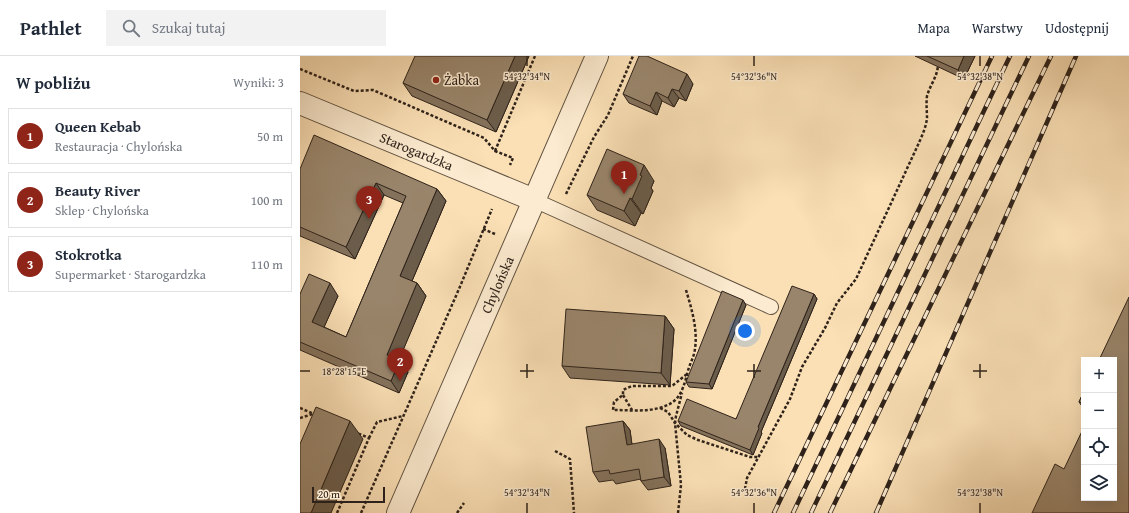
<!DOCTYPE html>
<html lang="pl">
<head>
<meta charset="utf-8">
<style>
  body { margin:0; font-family:"Gentium Book Plus",serif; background:#f2f2f3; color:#1f2937 }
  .controls { position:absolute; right:12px; bottom:12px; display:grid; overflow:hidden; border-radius:0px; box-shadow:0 4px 16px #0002 }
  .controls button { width:36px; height:36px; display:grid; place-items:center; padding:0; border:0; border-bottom:1px solid #e0e1e3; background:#fff; color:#1f2937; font:20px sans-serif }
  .scale { position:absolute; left:12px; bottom:10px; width:73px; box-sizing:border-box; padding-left:4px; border:2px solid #2e221a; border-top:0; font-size:11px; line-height:14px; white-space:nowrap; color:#2e221a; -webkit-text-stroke:3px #fcebd0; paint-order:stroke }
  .you { position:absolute; left:445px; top:275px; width:14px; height:14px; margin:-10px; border:3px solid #fff; border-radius:50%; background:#1a73e8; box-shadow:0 0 0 6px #1a73e833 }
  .badge { display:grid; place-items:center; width:26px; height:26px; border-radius:50%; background:#8f2418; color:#fff; font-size:13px; font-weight:700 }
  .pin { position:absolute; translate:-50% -33px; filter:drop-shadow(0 1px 2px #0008) }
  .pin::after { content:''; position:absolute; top:21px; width:14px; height:12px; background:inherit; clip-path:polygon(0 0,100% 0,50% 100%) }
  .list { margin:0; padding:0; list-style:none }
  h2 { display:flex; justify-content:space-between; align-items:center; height:52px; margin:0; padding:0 16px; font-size:17px }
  h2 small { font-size:13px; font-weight:400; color:#747a83 }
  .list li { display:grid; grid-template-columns:26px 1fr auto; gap:12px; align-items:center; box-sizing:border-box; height:56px; margin:0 8px 8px; padding:0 8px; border:1px solid #e0e1e3; border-radius:0px }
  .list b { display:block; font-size:15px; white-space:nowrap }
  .list p { margin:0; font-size:13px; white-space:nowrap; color:#747a83 }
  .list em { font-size:13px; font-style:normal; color:#747a83 }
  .icon { flex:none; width:22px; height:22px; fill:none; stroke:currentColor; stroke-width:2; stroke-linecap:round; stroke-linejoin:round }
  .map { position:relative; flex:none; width:829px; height:457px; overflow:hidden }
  header { display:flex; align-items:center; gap:24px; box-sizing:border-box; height:56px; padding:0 20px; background:#fff; border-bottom:1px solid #e0e1e3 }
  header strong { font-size:19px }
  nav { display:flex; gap:22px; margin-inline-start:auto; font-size:14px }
  .search { width:280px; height:36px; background:#f2f2f3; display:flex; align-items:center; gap:10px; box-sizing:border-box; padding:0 14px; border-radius:0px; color:#747a83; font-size:15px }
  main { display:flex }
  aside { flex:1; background:#fff }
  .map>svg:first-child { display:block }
</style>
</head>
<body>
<header>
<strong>Pathlet</strong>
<div class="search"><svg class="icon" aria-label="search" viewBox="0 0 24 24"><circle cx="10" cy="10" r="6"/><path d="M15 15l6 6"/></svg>Szukaj tutaj</div>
<nav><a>Mapa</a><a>Warstwy</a><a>Udostępnij</a></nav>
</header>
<main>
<aside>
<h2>W pobliżu<small>Wyniki: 3</small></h2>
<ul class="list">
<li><span class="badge">1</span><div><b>Queen Kebab</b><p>Restauracja · Chylońska</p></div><em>50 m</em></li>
<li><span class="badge">2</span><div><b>Beauty River</b><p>Sklep · Chylońska</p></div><em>100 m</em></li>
<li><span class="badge">3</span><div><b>Stokrotka</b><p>Supermarket · Starogardzka</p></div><em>110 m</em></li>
</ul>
</aside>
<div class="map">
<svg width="829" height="457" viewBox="0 0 829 457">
  <rect width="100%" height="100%" fill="#fbe0b6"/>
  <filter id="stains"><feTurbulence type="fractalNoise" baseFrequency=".005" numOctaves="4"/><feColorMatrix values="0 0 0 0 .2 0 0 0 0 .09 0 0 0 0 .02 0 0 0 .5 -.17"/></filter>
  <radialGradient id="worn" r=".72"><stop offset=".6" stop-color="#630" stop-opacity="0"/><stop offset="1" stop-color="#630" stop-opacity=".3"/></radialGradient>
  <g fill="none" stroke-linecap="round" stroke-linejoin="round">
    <defs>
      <path id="service" d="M 234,144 L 471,251"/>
      <g id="minor">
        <path id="s1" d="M 0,47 L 234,144"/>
      </g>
      <g id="tertiary">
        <path id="s2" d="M 98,457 L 297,0"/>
      </g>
    </defs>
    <use href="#service" stroke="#615241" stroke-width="16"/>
    <use href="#minor" stroke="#615241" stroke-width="24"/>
    <use href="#tertiary" stroke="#615241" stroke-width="24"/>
    <g stroke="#2e221a" stroke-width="2.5" stroke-dasharray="3 2" stroke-linecap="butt">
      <path d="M 0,13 L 54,35 L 73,34 L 184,82 L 195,95 L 213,102 L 210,109"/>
      <path d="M 195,95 L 235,0"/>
      <path d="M 266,138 L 294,81 L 308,59 L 333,0"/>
      <path d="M 183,173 L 195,178"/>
      <path d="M 386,234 C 392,254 399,277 394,298 C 392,305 388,312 387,319 C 382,336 379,347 359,352 C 345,356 328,354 313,354 L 314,346 L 323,339 L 323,334 L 332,330 L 372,330 L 387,318"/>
      <path d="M 323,339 L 332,354"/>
      <path d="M 0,352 L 16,359"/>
      <path d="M 360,352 L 368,356 L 375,367 L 387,379 L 398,384 L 450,401 L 459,401"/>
      <path d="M 0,362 L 13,358"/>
      <path d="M 69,382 L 77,366 L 103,360"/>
      <path d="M 255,395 L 270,403 L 274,457"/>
      <path d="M 445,433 L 447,422 L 490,343 L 502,311 L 525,272 L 537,247 L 556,223 L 617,91 C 621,82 626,72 627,62 C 627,55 626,48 627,40 C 630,29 638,20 638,8"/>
      <path d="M 37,457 L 69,382 L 57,377"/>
      <path d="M 61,457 L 159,233 L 192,153"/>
      <path d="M 157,457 L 164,447"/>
      <path d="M 378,457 L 381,429 L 375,367 L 376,360 L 382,337"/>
    </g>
    <use href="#service" stroke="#fcebd0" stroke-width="14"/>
    <use href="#minor" stroke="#fcebd0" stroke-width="22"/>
    <use href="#tertiary" stroke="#fcebd0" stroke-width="22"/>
    <defs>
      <g id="rail">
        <path d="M 474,457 L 692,0"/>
        <path d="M 493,457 L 710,0"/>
        <path d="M 511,457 L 729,0"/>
        <path d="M 530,457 L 751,0"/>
        <path d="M 576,457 L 776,0"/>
      </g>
    </defs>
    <use href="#rail" stroke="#2e221a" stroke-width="4.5"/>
    <use href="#rail" stroke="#fcebd0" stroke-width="3" stroke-dasharray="9" stroke-linecap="butt"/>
  </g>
  <g fill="#84725c" stroke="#2e221a">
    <path d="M 229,0 L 196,76 L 112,40 L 103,27 Z"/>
    <path d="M 615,0 L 675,0 L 664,23 Z"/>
    <path d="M 393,28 L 386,45 L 379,42 L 374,51 L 362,45 L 357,59 L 329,47 L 323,38 Z"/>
    <path d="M 0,113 L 137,133 L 146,145 L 112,225 L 117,227 L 126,240 L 99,303 L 108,316 L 99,337 L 0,294 L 0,238 L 38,240 L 24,271 L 46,281 L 103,147 L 84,139 L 55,203 L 0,180 Z"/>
    <path d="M 354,125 L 351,132 L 353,135 L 343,158 L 341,157 L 335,170 L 297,154 L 287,139 Z"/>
    <path d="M 514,238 L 517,243 L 461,376 L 462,377 L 453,399 L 381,370 L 378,365 L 436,363 Z"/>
    <path d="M 446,249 L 412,333 L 389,331 L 386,326 Z"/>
    <path d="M 365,260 L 374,273 L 370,329 L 270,322 L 262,310 Z"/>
    <path d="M 784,335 L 784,353 L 779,346 Z"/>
    <path d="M 323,365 L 330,374 L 332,388 L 365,392 L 371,430 L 348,434 L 341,425 L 341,423 L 316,428 L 313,424 L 299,426 L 293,416 Z"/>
  </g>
  <g fill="#6b5d4b" stroke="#2e221a">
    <path d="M 215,0 L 229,0 L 196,76 L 187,64 Z"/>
    <path d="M 664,0 L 675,0 L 664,23 L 658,14 Z"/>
    <path d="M 387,18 L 393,28 L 386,45 L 379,35 Z"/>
    <path d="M 372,33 L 379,42 L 374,51 L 368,42 Z"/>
    <path d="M 356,36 L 362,45 L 357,59 L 350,50 Z"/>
    <path d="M 344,109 L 354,125 L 351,132 L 353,135 L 343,158 L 332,143 L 340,119 Z"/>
    <path d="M 76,127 L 84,139 L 55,203 L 46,191 Z"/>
    <path d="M 137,133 L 146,145 L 109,232 L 100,220 Z"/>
    <path d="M 330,142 L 341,157 L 335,170 L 324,155 Z"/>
    <path d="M 30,227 L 38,240 L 21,278 L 12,266 Z"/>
    <path d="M 117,227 L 126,240 L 96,311 L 87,299 Z"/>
    <path d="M 514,238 L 517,243 L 461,376 L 462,377 L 453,399 L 450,394 L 458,371 Z"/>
    <path d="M 443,244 L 446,249 L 412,333 L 409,328 Z"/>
    <path d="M 365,260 L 374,273 L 370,329 L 361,317 Z"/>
    <path d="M 100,304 L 108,316 L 99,337 L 91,325 Z"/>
    <path d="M 50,365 L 63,383 L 31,457 L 11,457 Z"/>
    <path d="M 323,365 L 330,374 L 333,398 L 327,389 Z"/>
    <path d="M 359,383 L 365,392 L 371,430 L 364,421 Z"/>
  </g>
  <g fill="#99856b" stroke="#2e221a">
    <path d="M 115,0 L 215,0 L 187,64 L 103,27 Z"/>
    <path d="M 339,0 L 347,0 L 387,18 L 379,35 L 372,33 L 368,42 L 356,36 L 350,50 L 323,38 Z"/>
    <path d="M 627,0 L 664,0 L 658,14 Z"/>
    <path d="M 14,79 L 137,133 L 100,220 L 117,227 L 87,299 L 100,304 L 91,325 L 0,286 L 0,238 L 9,218 L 30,227 L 12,266 L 46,281 L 106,140 L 76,127 L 46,191 L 0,171 L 0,113 Z"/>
    <path d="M 307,93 L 344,109 L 340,119 L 342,120 L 332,143 L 330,142 L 324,155 L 287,139 Z"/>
    <path d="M 492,230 L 514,238 L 458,371 L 459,372 L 450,394 L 378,365 L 387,343 L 436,363 Z"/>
    <path d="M 422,235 L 443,244 L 409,328 L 386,326 Z"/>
    <path d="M 829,241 L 829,457 L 732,457 L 755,408 L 764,413 L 784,371 L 784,442 L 814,442 L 814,304 L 799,304 Z"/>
    <path d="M 266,253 L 365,260 L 361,317 L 262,310 Z"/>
    <path d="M 784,335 L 784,348 L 779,346 Z"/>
    <path d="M 16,351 L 50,365 L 11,457 L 0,457 L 0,388 Z"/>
    <path d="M 323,365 L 327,389 L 359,383 L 364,421 L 341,425 L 339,413 L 310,418 L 309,414 L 293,416 L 286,371 Z"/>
  </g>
  <path fill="none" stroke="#2e221a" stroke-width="1.5" d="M 227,0 L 227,10M 454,0 L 454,10M 680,0 L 680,10M 227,308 L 227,322M 454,308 L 454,322M 680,308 L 680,322M 0,315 L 10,315M 220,315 L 234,315M 447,315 L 461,315M 673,315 L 687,315M 227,447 L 227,457M 454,447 L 454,457M 680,447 L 680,457"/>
  <circle fill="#8f2418" stroke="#fcebd0" stroke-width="1.5" cx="136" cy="24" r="4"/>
  <g text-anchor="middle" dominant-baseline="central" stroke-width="3" stroke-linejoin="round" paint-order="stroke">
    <g font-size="14" fill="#2e221a" stroke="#fcebd0" text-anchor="start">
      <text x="144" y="24">Żabka</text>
    </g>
    <g font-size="14" fill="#2e221a" stroke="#fcebd0">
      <text stroke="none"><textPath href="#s1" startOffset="126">Starogardzka</textPath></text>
      <text stroke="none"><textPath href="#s2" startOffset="249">Chylońska</textPath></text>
    </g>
  </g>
  <g font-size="10" text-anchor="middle" fill="#2e221a" stroke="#fcebd0" stroke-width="3" stroke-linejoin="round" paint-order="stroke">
    <text x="227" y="24">54°32'34"N</text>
    <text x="454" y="24">54°32'36"N</text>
    <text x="680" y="24">54°32'38"N</text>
    <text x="44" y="319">18°28'15"E</text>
    <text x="227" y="440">54°32'34"N</text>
    <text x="454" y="440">54°32'36"N</text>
    <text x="680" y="440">54°32'38"N</text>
  </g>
  <rect width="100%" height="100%" filter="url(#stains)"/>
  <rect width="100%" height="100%" fill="url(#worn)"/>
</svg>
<div class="controls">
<button>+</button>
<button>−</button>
<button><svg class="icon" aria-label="locate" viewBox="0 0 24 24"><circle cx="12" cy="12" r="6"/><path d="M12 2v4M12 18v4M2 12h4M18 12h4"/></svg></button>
<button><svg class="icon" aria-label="layers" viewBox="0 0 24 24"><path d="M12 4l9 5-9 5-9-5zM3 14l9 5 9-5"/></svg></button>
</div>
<div class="scale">20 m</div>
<div class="you"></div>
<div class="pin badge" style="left:324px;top:138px">1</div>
<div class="pin badge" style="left:100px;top:325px">2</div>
<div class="pin badge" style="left:69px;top:163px">3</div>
</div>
</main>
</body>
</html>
